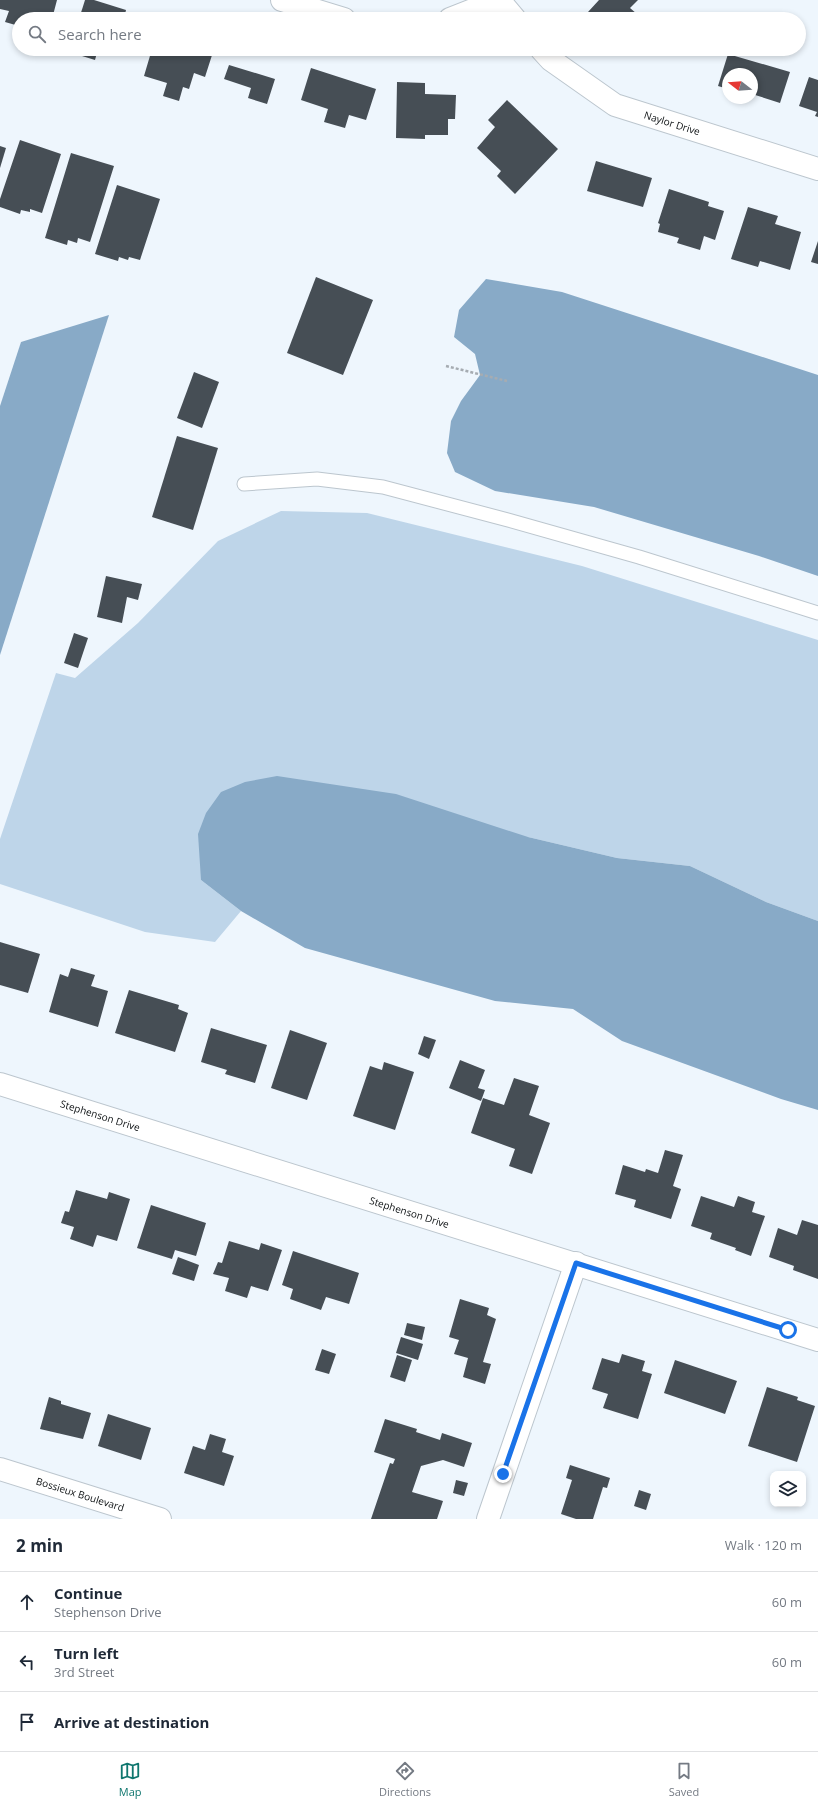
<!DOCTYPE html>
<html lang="en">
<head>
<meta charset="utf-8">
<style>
  body { margin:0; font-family:"Open Sans",sans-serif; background:#f2f2f3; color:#1f2937 }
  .controls { position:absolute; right:12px; bottom:12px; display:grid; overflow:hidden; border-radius:8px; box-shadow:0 2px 6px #0003 }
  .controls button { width:36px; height:36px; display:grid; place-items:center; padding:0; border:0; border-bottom:1px solid #e0e1e3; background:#fff; color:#1f2937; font:20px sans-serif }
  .compass { position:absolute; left:722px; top:68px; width:36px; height:36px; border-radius:50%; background:#fff; box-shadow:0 2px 6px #0003; rotate:287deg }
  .stop { position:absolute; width:12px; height:12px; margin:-9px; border:3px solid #1a73e8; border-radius:50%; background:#fff }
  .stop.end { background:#1a73e8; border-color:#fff; box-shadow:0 1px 4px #0008 }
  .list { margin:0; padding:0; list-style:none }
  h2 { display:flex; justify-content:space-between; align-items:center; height:52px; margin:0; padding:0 16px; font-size:17px }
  h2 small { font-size:13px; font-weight:400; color:#747a83 }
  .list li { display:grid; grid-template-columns:26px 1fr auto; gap:12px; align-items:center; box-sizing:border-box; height:60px; padding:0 16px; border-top:1px solid #e0e1e3 }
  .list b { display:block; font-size:15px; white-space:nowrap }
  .list p { margin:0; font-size:13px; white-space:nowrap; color:#747a83 }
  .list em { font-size:13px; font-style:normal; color:#747a83 }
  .icon { flex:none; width:22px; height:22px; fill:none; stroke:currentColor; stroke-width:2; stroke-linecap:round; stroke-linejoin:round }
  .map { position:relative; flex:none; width:818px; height:1519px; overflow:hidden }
  .search { position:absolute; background:#fff; box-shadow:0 2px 6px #0003; left:12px; right:12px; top:12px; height:44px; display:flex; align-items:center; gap:10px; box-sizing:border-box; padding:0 14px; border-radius:22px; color:#747a83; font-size:15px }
  .sheet { height:232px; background:#fff }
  nav { display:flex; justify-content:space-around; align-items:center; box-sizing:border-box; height:56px; border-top:1px solid #e0e1e3; background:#fff; font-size:11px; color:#747a83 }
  nav a { display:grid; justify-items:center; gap:2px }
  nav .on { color:#0f766e }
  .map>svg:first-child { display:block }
</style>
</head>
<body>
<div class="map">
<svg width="818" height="1519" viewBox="0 0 818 1519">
  <rect width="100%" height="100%" fill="#eef6fd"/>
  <path fill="#bed5e9" d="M 281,511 L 367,513 L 582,566 L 818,640 L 818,921 L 766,902 L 690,866 L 617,858 L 528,837 L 201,880 L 241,911 L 215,942 L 145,932 L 0,884 L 0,839 L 56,673 L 75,678 L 138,623 L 218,541 Z"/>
  <g fill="#88aac7">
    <path d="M 486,279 L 562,292 L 818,375 L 818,576 L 759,556 L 594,507 L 495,491 L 455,472 L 447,453 L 451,421 L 461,401 L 480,375 L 475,354 L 454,337 L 459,310 Z"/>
    <path d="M 109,315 L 0,655 L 0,406 L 21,342 Z"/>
    <path d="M 277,776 L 396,794 L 528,837 L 617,858 L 690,866 L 766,902 L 818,921 L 818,1110 L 781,1099 L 622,1041 L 573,1009 L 495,1001 L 305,948 L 241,911 L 201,880 L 198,834 L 206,813 L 221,792 L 245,782 Z"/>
  </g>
  <g fill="#464e55">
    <path d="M 0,0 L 57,0 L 52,19 L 19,19 L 19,26 L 5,22 L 9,11 L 0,9 Z"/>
    <path d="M 85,0 L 94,0 L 126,10 L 124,19 L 79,19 Z"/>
    <path d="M 599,0 L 638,0 L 630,8 L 637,14 L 633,19 L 596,19 L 588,12 Z"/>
    <path d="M 70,49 L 98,49 L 95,60 L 69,52 Z"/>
    <path d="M 152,49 L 203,49 L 213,52 L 205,77 L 194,73 L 189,89 L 183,87 L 179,101 L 163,96 L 167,83 L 144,76 Z"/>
    <path d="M 728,54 L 790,72 L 780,103 L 752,94 L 752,74 L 728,74 L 728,89 L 718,86 Z"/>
    <path d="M 229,65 L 275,79 L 267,104 L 248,98 L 251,88 L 224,79 Z"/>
    <path d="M 311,68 L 376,89 L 366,120 L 349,115 L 345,128 L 324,122 L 328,109 L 301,100 Z"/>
    <path d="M 809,77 L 818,80 L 818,117 L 815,116 L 817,112 L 799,106 Z"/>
    <path d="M 397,82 L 425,83 L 425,94 L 456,95 L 455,119 L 448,119 L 448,135 L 425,135 L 425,139 L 396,138 Z"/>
    <path d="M 507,100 L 558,149 L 515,194 L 497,176 L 501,171 L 477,148 L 495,127 L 488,120 Z"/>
    <path d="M 20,140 L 61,154 L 42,213 L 30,209 L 30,212 L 21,210 L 20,214 L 0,207 L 0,199 Z"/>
    <path d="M 0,146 L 6,148 L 0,168 Z"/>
    <path d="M 71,153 L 114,166 L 90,242 L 78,238 L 77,243 L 68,240 L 67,245 L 45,238 Z"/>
    <path d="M 596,161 L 652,178 L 643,207 L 587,191 Z"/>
    <path d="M 117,185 L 160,199 L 140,260 L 129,257 L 128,260 L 119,257 L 118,261 L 95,254 Z"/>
    <path d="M 669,189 L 709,202 L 708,206 L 724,211 L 715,240 L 704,236 L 700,250 L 677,243 L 679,238 L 658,232 L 660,224 L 658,223 Z"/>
    <path d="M 748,207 L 778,216 L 775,224 L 801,232 L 790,270 L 760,261 L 758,267 L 731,259 Z"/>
    <path d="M 818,241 L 818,264 L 811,262 Z"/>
    <path d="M 316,277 L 373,300 L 343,375 L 287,353 Z"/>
    <path d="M 194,372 L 219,382 L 202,428 L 177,418 Z"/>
    <path d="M 177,436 L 218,448 L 193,530 L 152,517 Z"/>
    <path d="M 106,576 L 142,584 L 138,600 L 127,597 L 122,623 L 97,617 Z"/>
    <path d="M 74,633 L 88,638 L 78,668 L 64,663 Z"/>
    <path d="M 0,942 L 40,954 L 28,993 L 0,985 Z"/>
    <path d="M 71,968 L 95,975 L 91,986 L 108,991 L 98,1027 L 49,1012 L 60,974 L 68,977 Z"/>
    <path d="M 129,990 L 179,1005 L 178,1009 L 188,1013 L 175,1052 L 115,1033 Z"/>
    <path d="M 211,1028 L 267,1045 L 255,1083 L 225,1074 L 227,1070 L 201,1062 Z"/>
    <path d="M 290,1030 L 327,1043 L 307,1100 L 271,1088 Z"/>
    <path d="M 424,1036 L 436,1040 L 429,1059 L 418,1054 Z"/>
    <path d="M 460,1060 L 485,1070 L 478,1088 L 485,1090 L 481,1101 L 449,1088 Z"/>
    <path d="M 384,1062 L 414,1072 L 395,1130 L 353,1116 L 370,1066 L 382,1070 Z"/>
    <path d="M 514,1078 L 539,1086 L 529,1115 L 550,1123 L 532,1174 L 509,1166 L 515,1149 L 471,1133 L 483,1098 L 504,1105 Z"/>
    <path d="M 665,1150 L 683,1155 L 673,1186 L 681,1189 L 671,1219 L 634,1207 L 636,1200 L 615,1194 L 623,1165 L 645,1172 L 646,1169 L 658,1173 Z"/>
    <path d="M 76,1190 L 107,1199 L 109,1192 L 130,1199 L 117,1241 L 97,1235 L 93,1247 L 70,1239 L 74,1227 L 61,1223 L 65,1211 L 69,1212 Z"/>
    <path d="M 701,1196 L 734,1207 L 738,1196 L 755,1202 L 752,1212 L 765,1216 L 751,1256 L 735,1250 L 736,1248 L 710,1239 L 712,1233 L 691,1226 Z"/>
    <path d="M 151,1205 L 206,1223 L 196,1256 L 175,1250 L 172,1259 L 137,1248 Z"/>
    <path d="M 802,1220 L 818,1225 L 818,1279 L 793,1270 L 794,1266 L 769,1257 L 778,1228 L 797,1235 Z"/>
    <path d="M 229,1241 L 259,1250 L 261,1243 L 282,1250 L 268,1291 L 251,1286 L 247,1298 L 225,1291 L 229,1278 L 213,1274 L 218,1262 L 222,1263 Z"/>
    <path d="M 293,1251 L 359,1273 L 349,1304 L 326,1297 L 321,1310 L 290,1299 L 293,1289 L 282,1285 Z"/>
    <path d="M 178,1257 L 199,1265 L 194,1281 L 172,1274 Z"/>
    <path d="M 460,1299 L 489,1308 L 487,1315 L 496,1319 L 483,1362 L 491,1364 L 485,1384 L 463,1377 L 468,1358 L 454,1354 L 459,1340 L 449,1337 Z"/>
    <path d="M 407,1323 L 425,1327 L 422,1340 L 404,1335 Z"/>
    <path d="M 401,1337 L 423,1344 L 418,1360 L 396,1353 Z"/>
    <path d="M 322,1349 L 336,1354 L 329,1374 L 315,1370 Z"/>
    <path d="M 622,1354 L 645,1361 L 642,1371 L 652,1374 L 638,1419 L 603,1408 L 608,1394 L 592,1389 L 602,1358 L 619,1363 Z"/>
    <path d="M 397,1355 L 412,1360 L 405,1382 L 390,1377 Z"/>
    <path d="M 675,1360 L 737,1381 L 725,1414 L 664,1393 Z"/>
    <path d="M 767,1387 L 798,1397 L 797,1400 L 815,1406 L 797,1462 L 748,1446 Z"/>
    <path d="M 49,1397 L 61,1401 L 61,1404 L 91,1413 L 83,1439 L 40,1429 Z"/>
    <path d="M 108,1414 L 151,1428 L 141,1460 L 98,1446 Z"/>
    <path d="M 385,1419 L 417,1429 L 416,1432 L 440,1440 L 442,1433 L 472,1443 L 464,1467 L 443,1460 L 421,1466 L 412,1492 L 443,1501 L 437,1519 L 371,1519 L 390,1463 L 393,1464 L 395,1459 L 374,1452 Z"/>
    <path d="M 210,1434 L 226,1439 L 222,1452 L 234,1456 L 224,1486 L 184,1473 L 193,1446 L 205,1450 Z"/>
    <path d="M 570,1465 L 610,1478 L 607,1488 L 603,1487 L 593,1519 L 576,1519 L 561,1514 L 572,1480 L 566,1478 Z"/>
    <path d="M 456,1480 L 468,1483 L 464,1496 L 453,1493 Z"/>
    <path d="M 639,1490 L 651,1494 L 646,1510 L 634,1506 Z"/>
  </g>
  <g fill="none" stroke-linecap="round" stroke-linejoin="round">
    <defs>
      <path id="service" d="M 244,484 L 317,479 L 383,487 L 508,520 L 639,557 L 818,613"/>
      <g id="minor">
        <path d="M 282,0 L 344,19"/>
        <path d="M 499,0 L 515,19"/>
        <path d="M 450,19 L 498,0"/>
        <path id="s1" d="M 541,49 L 551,60 L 615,105 L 818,169"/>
        <path id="s2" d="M 0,1084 L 818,1340"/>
        <path id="s3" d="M 0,1469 L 160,1519"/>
        <path d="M 488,1519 L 576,1263"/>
      </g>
    </defs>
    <use href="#service" stroke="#bcc6ce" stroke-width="15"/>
    <use href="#minor" stroke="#bcc6ce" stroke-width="24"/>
    <path stroke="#a6acb2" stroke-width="2.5" stroke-dasharray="3 2" stroke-linecap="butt" d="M 446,366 L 507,381"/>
    <use href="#service" stroke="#fff" stroke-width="13"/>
    <use href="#minor" stroke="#fff" stroke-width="22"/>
  </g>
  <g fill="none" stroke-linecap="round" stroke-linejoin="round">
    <path stroke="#1a73e8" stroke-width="5" d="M 503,1474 L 576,1263 L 788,1330"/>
  </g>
  <g text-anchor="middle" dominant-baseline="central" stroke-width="4" stroke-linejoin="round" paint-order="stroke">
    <g font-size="10" fill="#0b0f11" stroke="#fff">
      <text stroke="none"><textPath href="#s1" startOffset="153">Naylor Drive</textPath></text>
      <text stroke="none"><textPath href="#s2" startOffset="105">Stephenson Drive</textPath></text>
      <text stroke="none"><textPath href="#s2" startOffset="429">Stephenson Drive</textPath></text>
      <text stroke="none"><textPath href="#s3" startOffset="84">Bossieux Boulevard</textPath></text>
    </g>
  </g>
</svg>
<div class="controls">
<button><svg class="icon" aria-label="layers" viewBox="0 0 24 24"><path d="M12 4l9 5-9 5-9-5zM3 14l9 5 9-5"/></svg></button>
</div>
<svg class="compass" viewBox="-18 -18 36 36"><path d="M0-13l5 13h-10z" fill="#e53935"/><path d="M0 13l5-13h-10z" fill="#747a83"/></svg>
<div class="stop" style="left:788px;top:1330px"></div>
<div class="stop end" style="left:503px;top:1474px"></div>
<div class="search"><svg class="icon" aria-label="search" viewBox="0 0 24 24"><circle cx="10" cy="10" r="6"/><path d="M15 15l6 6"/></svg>Search here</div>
</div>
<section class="sheet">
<h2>2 min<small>Walk · 120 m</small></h2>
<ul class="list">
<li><svg class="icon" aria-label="ahead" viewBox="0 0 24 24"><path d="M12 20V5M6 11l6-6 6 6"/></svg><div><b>Continue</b><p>Stephenson Drive</p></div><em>60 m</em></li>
<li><svg class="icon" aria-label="left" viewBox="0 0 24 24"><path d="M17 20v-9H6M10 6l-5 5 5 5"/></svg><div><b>Turn left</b><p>3rd Street</p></div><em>60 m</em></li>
<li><svg class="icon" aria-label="arrive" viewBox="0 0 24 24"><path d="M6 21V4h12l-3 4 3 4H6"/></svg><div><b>Arrive at destination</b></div></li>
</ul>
</section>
<nav>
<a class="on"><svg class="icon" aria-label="map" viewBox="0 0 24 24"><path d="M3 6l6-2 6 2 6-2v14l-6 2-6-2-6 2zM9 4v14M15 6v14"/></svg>Map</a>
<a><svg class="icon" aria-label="directions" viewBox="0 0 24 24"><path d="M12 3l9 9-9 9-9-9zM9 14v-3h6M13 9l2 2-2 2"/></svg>Directions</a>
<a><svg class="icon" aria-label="saved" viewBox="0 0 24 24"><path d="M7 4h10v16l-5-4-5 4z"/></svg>Saved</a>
</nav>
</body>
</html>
